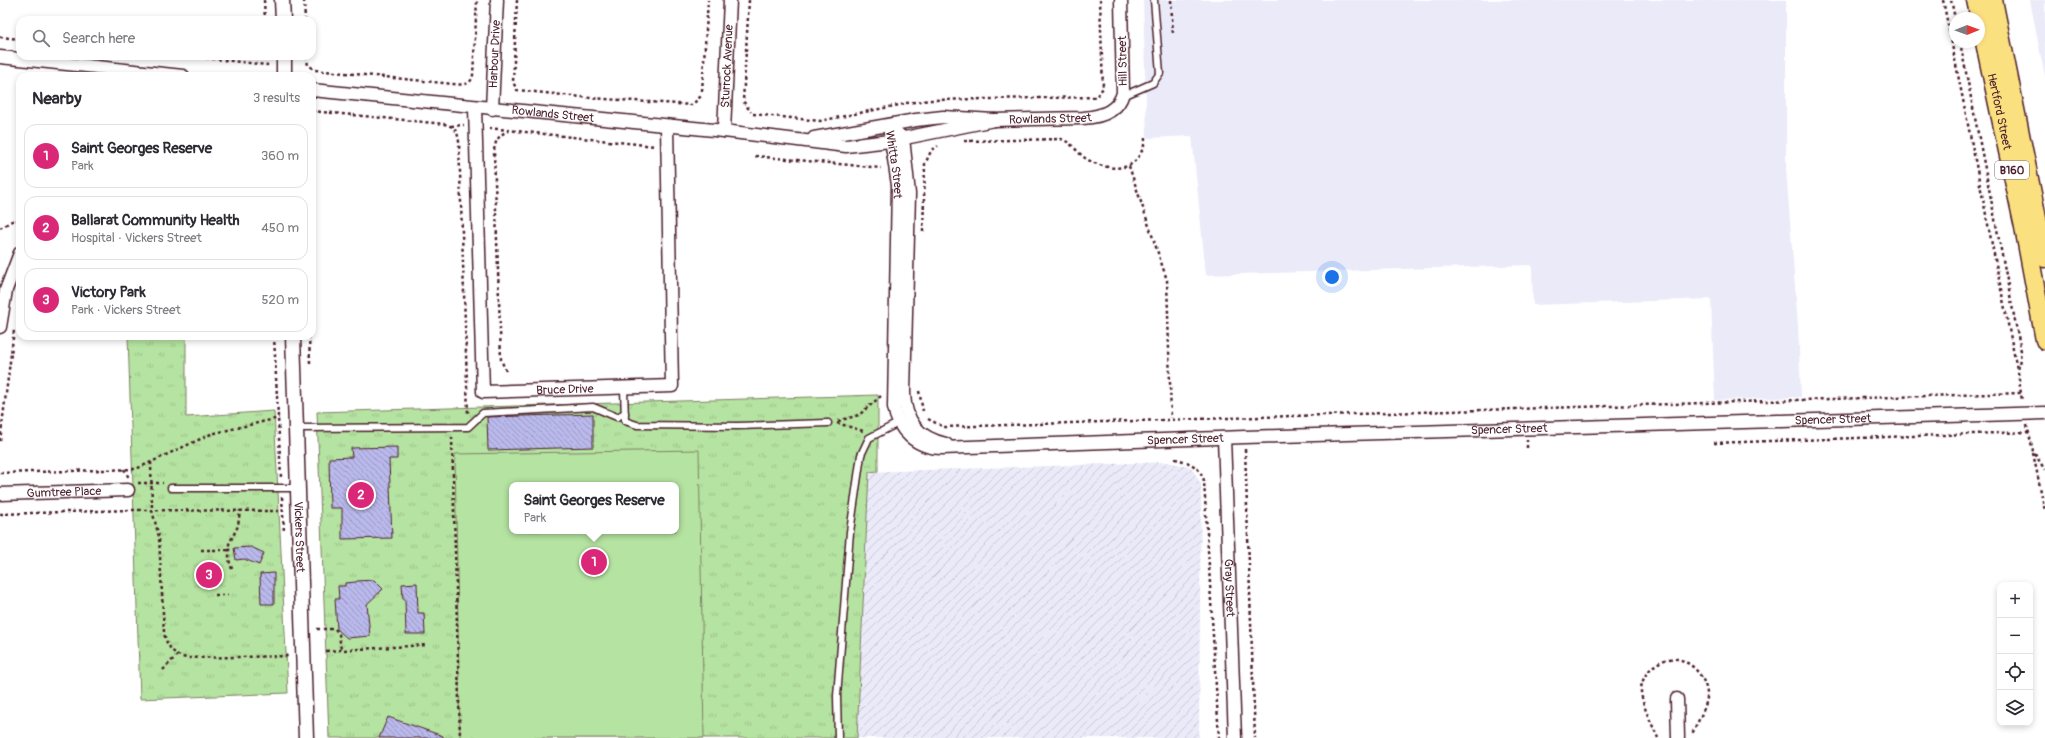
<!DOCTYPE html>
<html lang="en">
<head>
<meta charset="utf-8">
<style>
  body { margin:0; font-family:Pangolin,sans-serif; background:#f7f7f7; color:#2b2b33 }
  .controls { position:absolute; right:12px; bottom:12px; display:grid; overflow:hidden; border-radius:8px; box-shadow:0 2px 6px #0003 }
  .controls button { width:36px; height:36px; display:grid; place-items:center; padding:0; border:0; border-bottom:1px solid #e1e1e2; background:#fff; color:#2b2b33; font:20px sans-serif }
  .compass { position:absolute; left:1949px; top:12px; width:36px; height:36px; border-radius:50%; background:#fff; box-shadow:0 2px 6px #0003; rotate:89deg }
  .you { position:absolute; left:1332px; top:277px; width:14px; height:14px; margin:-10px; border:3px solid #fff; border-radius:50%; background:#1a73e8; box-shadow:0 0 0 6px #1a73e833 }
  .badge { display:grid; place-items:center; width:26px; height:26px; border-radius:50%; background:#db2777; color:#fff; font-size:13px; font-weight:700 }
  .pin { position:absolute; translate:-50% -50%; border:2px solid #fff; box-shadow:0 1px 4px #0006 }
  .popup { position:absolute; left:509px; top:482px; width:170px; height:52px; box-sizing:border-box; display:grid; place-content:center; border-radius:8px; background:#fff; filter:drop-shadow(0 1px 3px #0005); font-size:13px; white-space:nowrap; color:#7c7c81 }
  .popup b { font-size:15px; color:#2b2b33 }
  .popup::after { content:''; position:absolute; left:50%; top:100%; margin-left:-8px; border:8px solid transparent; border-top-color:#fff }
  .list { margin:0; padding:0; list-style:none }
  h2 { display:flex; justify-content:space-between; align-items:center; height:52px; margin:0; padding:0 16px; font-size:17px }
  h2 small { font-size:13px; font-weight:400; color:#7c7c81 }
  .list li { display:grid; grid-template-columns:26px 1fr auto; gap:12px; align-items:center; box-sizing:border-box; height:64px; margin:0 8px 8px; padding:0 8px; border:1px solid #e1e1e2; border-radius:12px }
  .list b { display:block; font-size:15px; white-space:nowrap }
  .list p { margin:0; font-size:13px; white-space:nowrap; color:#7c7c81 }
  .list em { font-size:13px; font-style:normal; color:#7c7c81 }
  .icon { flex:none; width:22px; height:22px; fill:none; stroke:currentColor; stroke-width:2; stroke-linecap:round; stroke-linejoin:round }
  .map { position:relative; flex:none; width:2045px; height:738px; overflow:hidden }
  .search { position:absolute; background:#fff; box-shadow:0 2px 6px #0003; left:16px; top:16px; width:300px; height:44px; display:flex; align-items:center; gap:10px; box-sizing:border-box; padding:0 14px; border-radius:12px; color:#7c7c81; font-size:15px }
  .panel { position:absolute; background:#fff; box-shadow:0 2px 6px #0003; left:16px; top:72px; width:300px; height:268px; border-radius:12px }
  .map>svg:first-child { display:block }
</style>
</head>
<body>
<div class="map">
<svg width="2045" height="738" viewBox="0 0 2045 738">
  <defs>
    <pattern id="industrial-furrows" width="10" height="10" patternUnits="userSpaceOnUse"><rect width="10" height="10" fill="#eaeaf9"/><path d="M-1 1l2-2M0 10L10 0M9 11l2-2" fill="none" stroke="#cac8d6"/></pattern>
    <pattern id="park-tufts" width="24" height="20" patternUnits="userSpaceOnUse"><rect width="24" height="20" fill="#b5e3a1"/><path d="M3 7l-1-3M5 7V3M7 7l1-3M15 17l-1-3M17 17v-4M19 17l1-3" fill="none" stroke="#9dc28b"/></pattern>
    <pattern id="building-back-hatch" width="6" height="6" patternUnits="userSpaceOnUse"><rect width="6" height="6" fill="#bab9eb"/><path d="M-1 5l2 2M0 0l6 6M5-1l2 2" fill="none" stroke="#9996bf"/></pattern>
  </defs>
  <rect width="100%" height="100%" fill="#fff"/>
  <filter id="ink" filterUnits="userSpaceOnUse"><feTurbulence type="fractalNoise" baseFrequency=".025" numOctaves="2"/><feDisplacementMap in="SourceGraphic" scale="8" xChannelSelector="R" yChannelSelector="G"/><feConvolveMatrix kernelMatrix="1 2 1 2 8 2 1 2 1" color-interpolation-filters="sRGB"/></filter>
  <g filter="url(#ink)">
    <g fill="#eaeaf9">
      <path d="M 1143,0 L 1786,0 L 1786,169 L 1798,326 L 1801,397 L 1715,400 L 1711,299 L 1533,305 L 1532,265 L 1206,275 L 1192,136 L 1147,138 Z"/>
      <path d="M 2030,0 L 2045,0 L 2045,77 Z"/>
    </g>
    <path fill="url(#industrial-furrows)" d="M 1167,462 L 1191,467 L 1201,484 L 1199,738 L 857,738 L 869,472 Z"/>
    <g fill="url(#park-tufts)" stroke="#808166" fill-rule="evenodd">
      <path d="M 128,336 L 186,336 L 186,417 L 274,411 L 288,693 L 140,699 Z"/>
      <path d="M 878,395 L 878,471 L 869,472 L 857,738 L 329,738 L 317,412 ZM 512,485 L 676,485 L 676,531 L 512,531 Z"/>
    </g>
    <path fill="#b5e3a1" stroke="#808166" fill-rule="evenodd" d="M 699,450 L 704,738 L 460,738 L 455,454 ZM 512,485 L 676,485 L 676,531 L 512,531 Z"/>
    <g fill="url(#building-back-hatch)" stroke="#4a1f2b">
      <path d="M 593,414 L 593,447 L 488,450 L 487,417 Z"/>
      <path d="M 397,447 L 397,459 L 389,459 L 392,538 L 342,539 L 342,508 L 330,508 L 329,458 L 352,457 L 351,448 Z"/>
      <path d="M 251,547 L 264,553 L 259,565 L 244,559 L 236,560 L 234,548 Z"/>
      <path d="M 274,573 L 274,604 L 261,604 L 260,574 Z"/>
      <path d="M 374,580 L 383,589 L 367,604 L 370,636 L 347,638 L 337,629 L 335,599 L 339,599 L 338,586 L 345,586 L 345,583 L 356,582 L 357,581 Z"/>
      <path d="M 417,583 L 418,613 L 424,613 L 425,634 L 406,634 L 405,599 L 403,599 L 402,584 Z"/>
      <path d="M 388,717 L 443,736 L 443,738 L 379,738 Z"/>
    </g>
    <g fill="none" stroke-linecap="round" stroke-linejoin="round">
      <defs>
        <g id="service">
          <path d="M 1123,96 L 1153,83 L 1160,73 L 1154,0"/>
          <path d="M 624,388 L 625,421 L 637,425 L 738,426 L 828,423"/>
          <path d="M 297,428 L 468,427 L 483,413 L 593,407 L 617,417 L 625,413"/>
          <path d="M 171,488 L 298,488"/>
          <path d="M 838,738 L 837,696 L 850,532 L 861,455 L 869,438 L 900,422"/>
        </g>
        <g id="minor">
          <path d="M 0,57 L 183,76"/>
          <path id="s1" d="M 312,90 L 724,131 L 846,146 L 890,141 L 994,120"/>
          <path id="s2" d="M 475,107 L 483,392 L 672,386 L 667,127"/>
          <path id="s3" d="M 492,109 L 497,0"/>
          <path id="s4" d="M 889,126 L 898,185 L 894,407 C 898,431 917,448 942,448 L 1245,437 L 2045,413"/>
          <path id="s5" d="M 724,131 L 730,0"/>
          <path d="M 897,133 L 903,138 L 909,194 L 904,393 C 905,421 918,438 946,444"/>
          <path id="s6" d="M 814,138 L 916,120 L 943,117 L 994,120 L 1083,118 C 1100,117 1118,112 1123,93 L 1121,0"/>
          <path d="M 0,327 L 6,290 L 20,253"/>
          <path id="s7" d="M 1224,438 L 1235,738"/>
          <path id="s8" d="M 0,494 L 128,490"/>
          <path d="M 1677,699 L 1678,738"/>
        </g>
        <g id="tertiary">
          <path d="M 282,0 L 283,20"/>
          <path d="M 284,56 L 284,76"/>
          <path id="s9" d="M 293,336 L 306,738"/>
        </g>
        <g id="primary">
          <path id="s10" d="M 1976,0 L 2024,227 L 2045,340"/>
          <path d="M 1993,0 L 2045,258"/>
        </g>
      </defs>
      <use href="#service" stroke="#4a1f2b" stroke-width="9"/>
      <use href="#minor" stroke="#4a1f2b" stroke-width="15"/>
      <use href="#tertiary" stroke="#4a1f2b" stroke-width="17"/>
      <use href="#primary" stroke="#4a1f2b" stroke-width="21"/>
      <g stroke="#4a1f2b" stroke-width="2.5" stroke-dasharray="3 3" stroke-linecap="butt">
        <path d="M 264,0 L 265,20"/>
        <path d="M 304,0 L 305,20"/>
        <path d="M 517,0 L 513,82 L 517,90 L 591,98 L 692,105 L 701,96"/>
        <path d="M 749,0 L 743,101 L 751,112"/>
        <path d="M 1171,0 L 1173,35"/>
        <path d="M 1943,0 L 2017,369"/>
        <path d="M 1951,0 L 1955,18"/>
        <path d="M 0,37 L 20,39"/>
        <path d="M 1960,42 L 2021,351 L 2018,372 L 2022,401"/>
        <path d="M 188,56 L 267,65 L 266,56"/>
        <path d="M 306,56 L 308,65 L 315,70 L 453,84 C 462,85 471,86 473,75 L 477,0"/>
        <path d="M 702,91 L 708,0"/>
        <path d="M 906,103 L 931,100 L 1096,97 L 1103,88 L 1100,0"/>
        <path d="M 312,111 L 444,124 C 454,126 458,131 459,142 L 468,414"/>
        <path d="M 753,114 L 820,121 L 904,104"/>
        <path d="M 451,126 L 464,125"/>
        <path d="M 489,128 L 655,146"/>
        <path d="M 964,141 L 1061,139 C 1071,142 1077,152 1085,158 C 1098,167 1124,173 1135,161 C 1141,154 1145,146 1145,138"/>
        <path d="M 755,156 L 881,168"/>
        <path d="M 1129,166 L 1167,280 L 1171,418"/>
        <path d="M 0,228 L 12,221 L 20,220"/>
        <path d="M 923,232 L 925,164 L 931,151 L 938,146"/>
        <path d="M 274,336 L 281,478"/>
        <path d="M 309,336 L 310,363"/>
        <path d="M 506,371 L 501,360 L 494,151 C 495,141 499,134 509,131"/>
        <path d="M 919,391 L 923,411"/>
        <path d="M 928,419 L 944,427 L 2021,393"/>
        <path d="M 838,421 L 859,415 L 881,396"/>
        <path d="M 837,423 L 863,431"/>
        <path d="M 2027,425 L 2033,451 L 2045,470"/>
        <path d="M 452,437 L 460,738"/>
        <path d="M 0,441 L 14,330"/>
        <path d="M 1714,443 L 2029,432"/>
        <path d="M 1527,448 L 1527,440"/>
        <path d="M 1245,449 L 1255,738"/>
        <path d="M 2033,453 L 2045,511"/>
        <path d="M 1175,459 C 1188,461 1201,467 1204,481 L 1219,738"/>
        <path d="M 151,462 L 152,510 L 159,537 L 164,632 C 166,646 174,656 187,658 L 289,656"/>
        <path d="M 124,469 L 129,478"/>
        <path d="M 0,473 L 136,469 L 211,434 L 279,418"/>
        <path d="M 138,483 L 163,483"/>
        <path d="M 282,497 L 284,532"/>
        <path d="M 0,514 L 131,510 L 282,511"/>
        <path d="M 201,550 L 228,550"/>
        <path d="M 232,569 L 229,560 L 229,544 L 238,526 L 240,510"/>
        <path d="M 215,595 L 228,595"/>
        <path d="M 317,629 L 335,629 L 339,634 L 341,650"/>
        <path d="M 326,651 L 427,645"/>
        <path d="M 163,670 L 177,655"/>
        <path d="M 1658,738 C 1652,724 1643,708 1641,692 C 1640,674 1659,656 1677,659 C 1694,662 1708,681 1707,697 C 1707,706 1696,725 1692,734"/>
      </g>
      <use href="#service" stroke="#fff" stroke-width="6"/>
      <use href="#minor" stroke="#fff" stroke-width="12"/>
      <use href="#tertiary" stroke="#fff" stroke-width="14"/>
      <use href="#primary" stroke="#fbe080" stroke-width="18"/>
    </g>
  </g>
  <g text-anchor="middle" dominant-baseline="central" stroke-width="3" stroke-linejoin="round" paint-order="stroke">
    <rect fill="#fff" stroke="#80626b" stroke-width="1" x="1995" y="161" width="34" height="18" rx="3"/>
    <g font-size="11" font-weight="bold" fill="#4a1f2b">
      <text x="2012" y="170">B160</text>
    </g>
    <g font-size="12" fill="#4a1f2b" stroke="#fff">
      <text stroke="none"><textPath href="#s3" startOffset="55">Harbour Drive</textPath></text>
      <text transform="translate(1123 61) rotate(-91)">Hill Street</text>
      <text stroke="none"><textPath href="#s5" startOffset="65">Sturrock Avenue</textPath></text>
      <text stroke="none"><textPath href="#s10" startOffset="114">Hertford Street</textPath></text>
      <text stroke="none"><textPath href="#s1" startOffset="242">Rowlands Street</textPath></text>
      <text stroke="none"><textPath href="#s6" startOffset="238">Rowlands Street</textPath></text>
      <text stroke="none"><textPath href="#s4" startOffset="39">Whitta Street</textPath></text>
      <text stroke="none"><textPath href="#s2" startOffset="367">Bruce Drive</textPath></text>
      <text stroke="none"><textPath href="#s4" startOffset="1242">Spencer Street</textPath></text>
      <text stroke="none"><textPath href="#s4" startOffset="918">Spencer Street</textPath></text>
      <text stroke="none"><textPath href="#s4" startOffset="594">Spencer Street</textPath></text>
      <text stroke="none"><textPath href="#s8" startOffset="64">Gumtree Place</textPath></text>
      <text stroke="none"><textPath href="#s9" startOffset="201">Vickers Street</textPath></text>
      <text stroke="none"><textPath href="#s7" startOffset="150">Gray Street</textPath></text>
    </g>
  </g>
</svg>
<div class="controls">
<button>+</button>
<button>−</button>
<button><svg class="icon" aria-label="locate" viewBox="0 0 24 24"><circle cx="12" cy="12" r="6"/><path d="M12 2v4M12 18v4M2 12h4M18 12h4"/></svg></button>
<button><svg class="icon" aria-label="layers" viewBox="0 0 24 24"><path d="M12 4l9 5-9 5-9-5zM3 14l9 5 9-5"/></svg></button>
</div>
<svg class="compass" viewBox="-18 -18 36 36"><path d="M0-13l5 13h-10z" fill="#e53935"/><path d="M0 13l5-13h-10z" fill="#7c7c81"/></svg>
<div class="you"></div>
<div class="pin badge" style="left:594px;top:562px">1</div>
<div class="popup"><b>Saint Georges Reserve</b>Park</div>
<div class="pin badge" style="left:361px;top:495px">2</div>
<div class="pin badge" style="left:209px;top:575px">3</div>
<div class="search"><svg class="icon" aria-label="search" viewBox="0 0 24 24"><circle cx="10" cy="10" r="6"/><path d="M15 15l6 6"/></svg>Search here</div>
<section class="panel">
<h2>Nearby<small>3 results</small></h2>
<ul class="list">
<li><span class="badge">1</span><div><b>Saint Georges Reserve</b><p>Park</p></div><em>360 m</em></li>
<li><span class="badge">2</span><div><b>Ballarat Community Health</b><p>Hospital · Vickers Street</p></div><em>450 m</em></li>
<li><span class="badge">3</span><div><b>Victory Park</b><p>Park · Vickers Street</p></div><em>520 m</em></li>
</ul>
</section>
</div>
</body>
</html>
